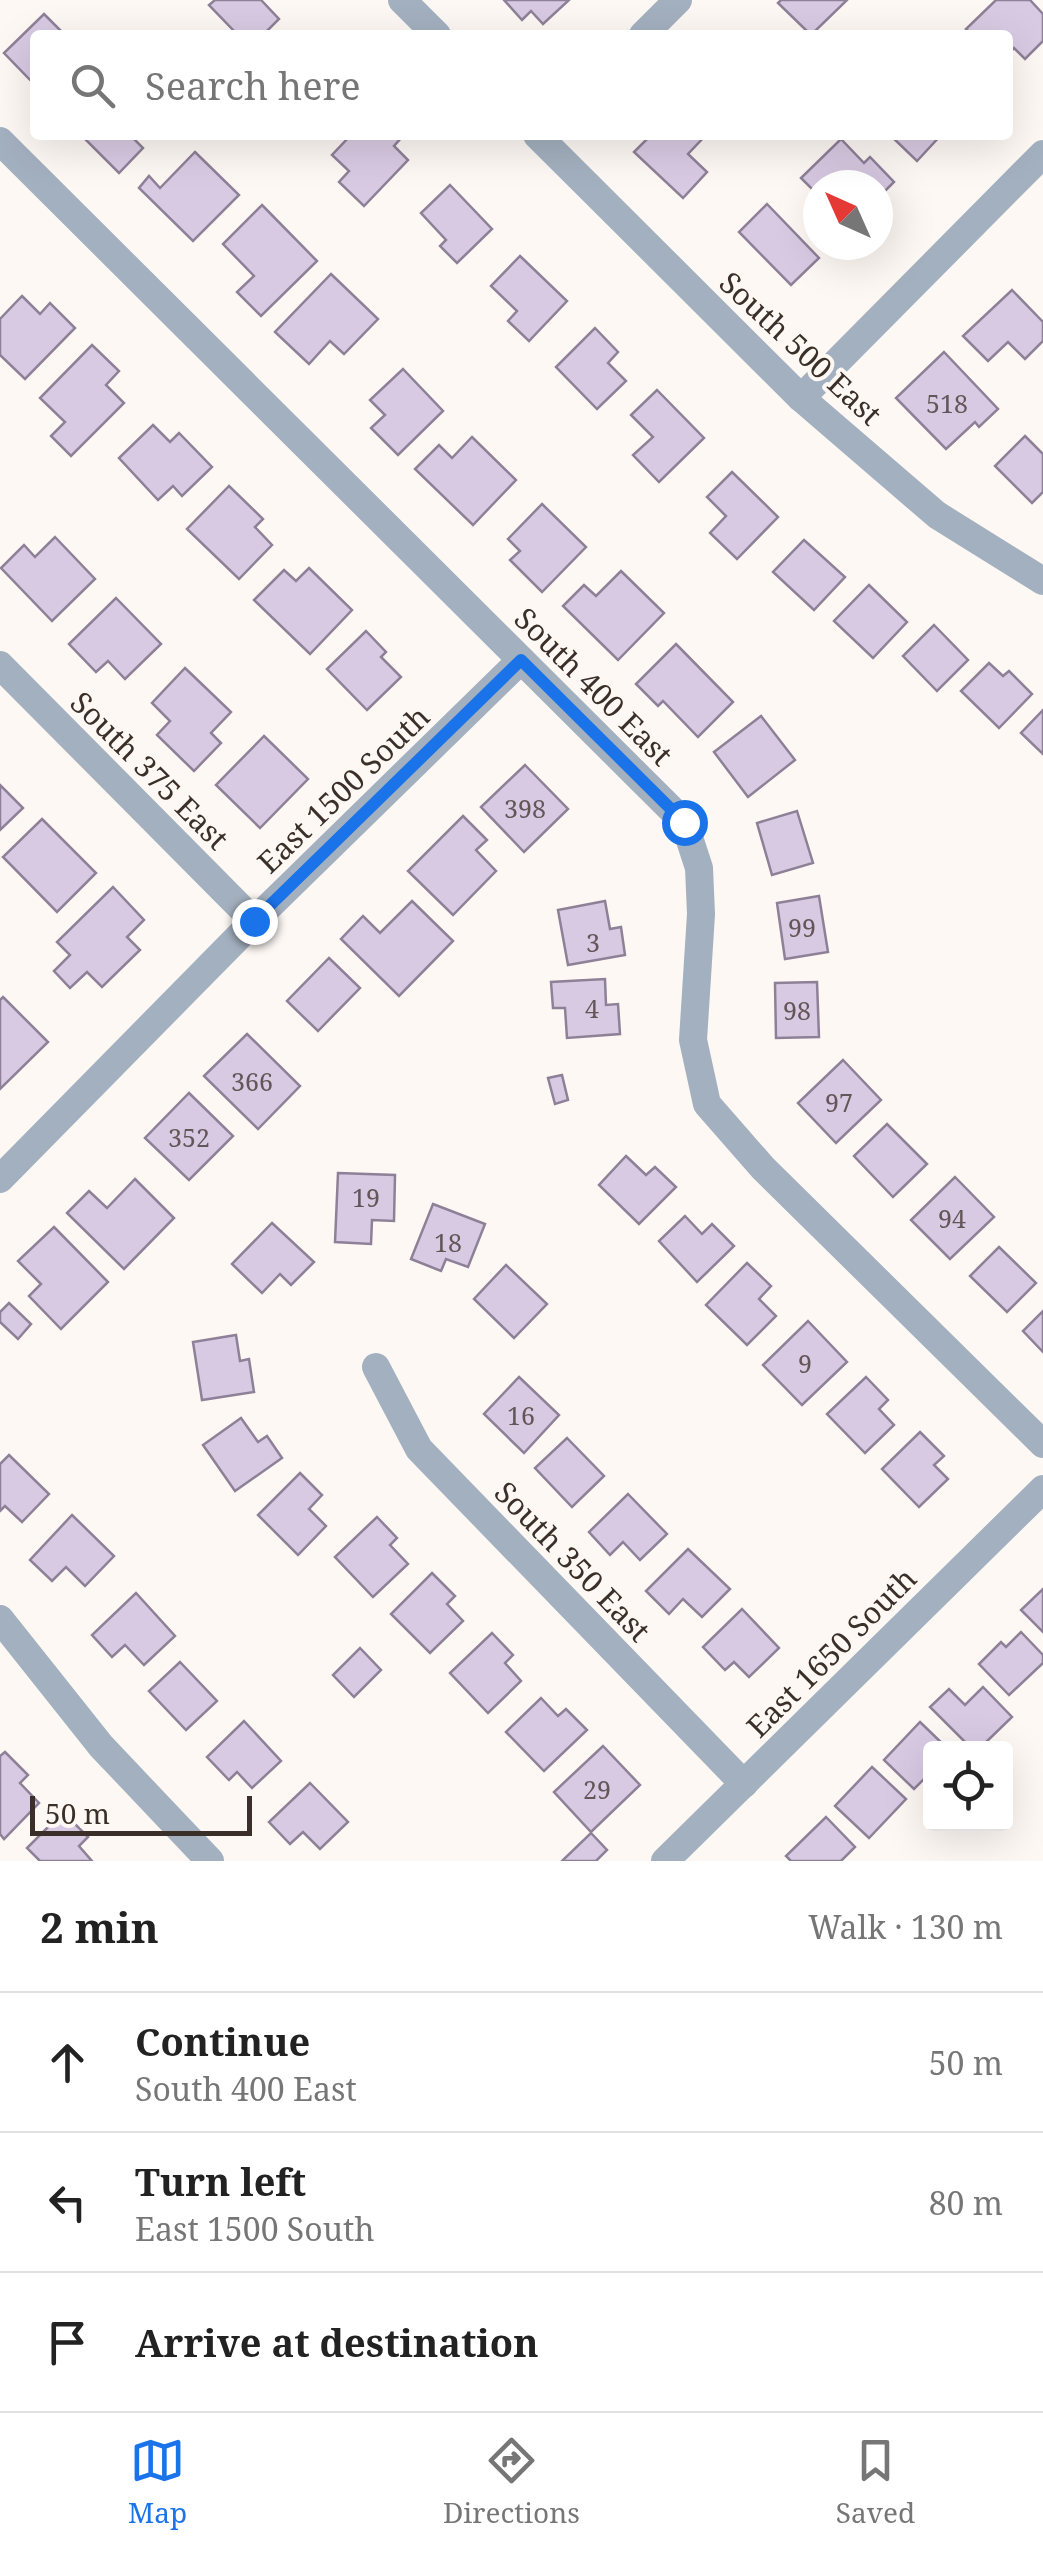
<!DOCTYPE html>
<html lang="en">
<head>
<meta charset="utf-8">
<style>
  body { margin:0; font-family:"Noto Serif",serif; background:#f2f2f2; color:#222 }
  .controls { position:absolute; right:30px; bottom:30px; display:grid; overflow:hidden; border-radius:10px; box-shadow:0 10px 40px #0002 }
  .controls button { width:90px; height:90px; display:grid; place-items:center; padding:0; border:0; border-bottom:2px solid #e0e0e0; background:#fff; color:#222; font:50px sans-serif }
  .compass { position:absolute; left:803px; top:170px; width:90px; height:90px; border-radius:50%; background:#fff; box-shadow:0 10px 40px #0002; rotate:315deg }
  .scale { position:absolute; left:30px; bottom:25px; width:222px; box-sizing:border-box; padding-left:10px; border:5px solid #3a3029; border-top:0; font-size:28px; line-height:35px; white-space:nowrap; color:#3a3029; -webkit-text-stroke:8px #fdf8f4; paint-order:stroke }
  .stop { position:absolute; width:30px; height:30px; margin:-22px; border:8px solid #1a73e8; border-radius:50%; background:#fff }
  .stop.end { background:#1a73e8; border-color:#fff; box-shadow:0 2px 10px #0008 }
  .list { margin:0; padding:0; list-style:none }
  h2 { display:flex; justify-content:space-between; align-items:center; height:130px; margin:0; padding:0 40px; font-size:42px }
  h2 small { font-size:32px; font-weight:400; color:#767676 }
  .list li { display:grid; grid-template-columns:65px 1fr auto; gap:30px; align-items:center; box-sizing:border-box; height:140px; padding:0 40px; border-top:2px solid #e0e0e0 }
  .list b { display:block; font-size:38px; white-space:nowrap }
  .list p { margin:0; font-size:32px; white-space:nowrap; color:#767676 }
  .list em { font-size:32px; font-style:normal; color:#767676 }
  .icon { flex:none; width:55px; height:55px; fill:none; stroke:currentColor; stroke-width:2; stroke-linecap:round; stroke-linejoin:round }
  .map { position:relative; flex:none; width:1043px; height:1861px; overflow:hidden }
  .search { position:absolute; background:#fff; box-shadow:0 10px 40px #0002; left:30px; right:30px; top:30px; height:110px; display:flex; align-items:center; gap:25px; box-sizing:border-box; padding:0 35px; border-radius:10px; color:#767676; font-size:38px }
  .sheet { height:550px; background:#fff }
  nav { display:flex; justify-content:space-around; align-items:center; box-sizing:border-box; height:140px; border-top:2px solid #e0e0e0; background:#fff; font-size:28px; color:#767676 }
  nav a { display:grid; justify-items:center; gap:5px }
  nav .on { color:#1a73e8 }
  .map>svg:first-child { display:block }
</style>
</head>
<body>
<div class="map">
<svg width="1043" height="1861" viewBox="0 0 1043 1861">
  <rect width="100%" height="100%" fill="#fdf8f4"/>
  <g fill="#d8cae3" stroke="#8e8097" stroke-width="2.5">
    <path d="M 215,0 L 261,0 L 279,19 L 263,35 L 238,35 L 209,5 Z"/>
    <path d="M 504,0 L 569,0 L 543,24 L 531,11 L 522,20 Z"/>
    <path d="M 781,0 L 847,0 L 811,35 L 778,3 Z"/>
    <path d="M 996,0 L 1030,0 L 1043,14 L 1043,41 L 1025,59 L 1014,48 L 1008,54 L 1008,35 L 972,35 L 966,29 Z"/>
    <path d="M 44,14 L 65,35 L 35,35 L 35,85 L 4,53 Z"/>
    <path d="M 81,135 L 136,135 L 133,138 L 143,148 L 119,173 Z"/>
    <path d="M 351,135 L 400,135 L 402,137 L 394,146 L 408,160 L 364,206 L 339,182 L 349,171 L 332,155 Z"/>
    <path d="M 651,135 L 706,135 L 688,154 L 707,172 L 683,198 L 634,152 Z"/>
    <path d="M 890,135 L 941,135 L 917,161 Z"/>
    <path d="M 841,139 L 864,163 L 870,157 L 894,182 L 878,198 L 878,185 L 818,185 L 818,195 L 801,178 Z"/>
    <path d="M 195,152 L 239,195 L 193,241 L 139,188 L 149,176 L 160,188 Z"/>
    <path d="M 450,185 L 492,229 L 457,263 L 440,246 L 446,240 L 421,213 Z"/>
    <path d="M 767,204 L 819,258 L 791,285 L 739,232 Z"/>
    <path d="M 262,205 L 317,261 L 261,316 L 237,292 L 254,276 L 223,244 Z"/>
    <path d="M 520,256 L 567,301 L 529,341 L 508,321 L 517,311 L 491,286 Z"/>
    <path d="M 331,274 L 378,319 L 344,354 L 330,341 L 309,364 L 275,332 Z"/>
    <path d="M 1012,290 L 1043,322 L 1043,341 L 1025,359 L 1008,342 L 988,361 L 963,336 Z"/>
    <path d="M 22,296 L 40,314 L 50,303 L 75,328 L 25,379 L 0,355 L 0,319 Z"/>
    <path d="M 595,328 L 618,352 L 608,363 L 626,381 L 597,409 L 556,367 Z"/>
    <path d="M 92,345 L 119,371 L 106,385 L 124,403 L 71,456 L 51,436 L 65,422 L 40,398 Z"/>
    <path d="M 944,352 L 998,409 L 979,427 L 975,422 L 946,449 L 896,398 Z"/>
    <path d="M 403,369 L 443,411 L 398,455 L 371,428 L 385,415 L 370,400 Z"/>
    <path d="M 657,390 L 704,438 L 659,482 L 633,455 L 653,437 L 631,415 Z"/>
    <path d="M 153,425 L 170,442 L 179,433 L 212,467 L 182,496 L 173,486 L 158,500 L 119,458 Z"/>
    <path d="M 1025,436 L 1043,454 L 1043,492 L 1032,503 L 995,466 Z"/>
    <path d="M 472,437 L 516,480 L 473,525 L 415,469 L 439,445 L 452,458 Z"/>
    <path d="M 732,472 L 778,517 L 737,559 L 710,533 L 726,516 L 707,497 Z"/>
    <path d="M 229,486 L 263,519 L 255,527 L 272,545 L 239,579 L 187,529 Z"/>
    <path d="M 542,504 L 586,547 L 542,592 L 510,560 L 520,551 L 508,539 Z"/>
    <path d="M 55,537 L 95,579 L 52,621 L 1,568 L 24,545 L 35,557 Z"/>
    <path d="M 804,540 L 845,577 L 814,610 L 773,572 Z"/>
    <path d="M 309,568 L 352,610 L 310,654 L 254,600 L 284,570 L 296,581 Z"/>
    <path d="M 621,571 L 664,613 L 618,660 L 563,606 L 584,585 L 596,596 Z"/>
    <path d="M 869,585 L 907,622 L 873,658 L 834,621 Z"/>
    <path d="M 116,598 L 161,644 L 125,679 L 108,661 L 96,672 L 69,644 Z"/>
    <path d="M 934,625 L 968,660 L 937,691 L 903,656 Z"/>
    <path d="M 366,631 L 386,652 L 381,657 L 401,677 L 367,710 L 327,669 Z"/>
    <path d="M 676,644 L 733,702 L 698,737 L 663,701 L 658,706 L 636,684 Z"/>
    <path d="M 989,663 L 1003,676 L 1009,671 L 1032,694 L 999,728 L 961,691 Z"/>
    <path d="M 185,668 L 231,712 L 211,733 L 221,743 L 194,771 L 157,735 L 170,721 L 152,703 Z"/>
    <path d="M 1043,710 L 1043,754 L 1021,733 Z"/>
    <path d="M 761,716 L 795,760 L 748,797 L 714,752 Z"/>
    <path d="M 264,736 L 308,779 L 260,828 L 216,785 Z"/>
    <path d="M 525,765 L 568,809 L 524,852 L 481,807 Z"/>
    <path d="M 0,785 L 23,808 L 0,830 Z"/>
    <path d="M 797,811 L 813,863 L 772,875 L 757,823 Z"/>
    <path d="M 463,816 L 487,840 L 476,850 L 496,871 L 453,915 L 408,871 Z"/>
    <path d="M 42,819 L 96,873 L 57,912 L 3,857 Z"/>
    <path d="M 113,887 L 144,920 L 127,937 L 140,950 L 102,987 L 87,972 L 70,988 L 54,971 L 70,955 L 57,942 Z"/>
    <path d="M 819,896 L 828,952 L 785,959 L 777,903 Z"/>
    <path d="M 412,901 L 453,941 L 399,996 L 341,939 L 363,916 L 380,933 Z"/>
    <path d="M 605,901 L 610,929 L 621,927 L 625,955 L 568,965 L 558,910 Z"/>
    <path d="M 329,958 L 360,988 L 318,1031 L 287,1001 Z"/>
    <path d="M 605,979 L 606,1005 L 618,1004 L 620,1034 L 567,1038 L 565,1008 L 553,1008 L 551,982 Z"/>
    <path d="M 817,982 L 819,1037 L 776,1038 L 775,983 Z"/>
    <path d="M 3,997 L 48,1042 L 0,1089 L 0,1000 Z"/>
    <path d="M 247,1034 L 300,1086 L 258,1129 L 204,1076 Z"/>
    <path d="M 843,1060 L 881,1100 L 836,1143 L 798,1103 Z"/>
    <path d="M 562,1075 L 568,1100 L 555,1104 L 548,1078 Z"/>
    <path d="M 189,1093 L 233,1136 L 189,1180 L 145,1138 Z"/>
    <path d="M 887,1124 L 927,1164 L 893,1197 L 854,1156 Z"/>
    <path d="M 626,1156 L 646,1175 L 655,1167 L 676,1187 L 639,1224 L 599,1185 Z"/>
    <path d="M 338,1173 L 395,1175 L 394,1221 L 372,1220 L 371,1244 L 335,1242 Z"/>
    <path d="M 955,1177 L 994,1217 L 950,1259 L 911,1220 Z"/>
    <path d="M 135,1179 L 174,1218 L 124,1269 L 67,1213 L 89,1191 L 107,1208 Z"/>
    <path d="M 433,1204 L 485,1224 L 468,1267 L 446,1259 L 441,1271 L 411,1259 Z"/>
    <path d="M 685,1216 L 702,1234 L 712,1224 L 734,1246 L 697,1282 L 659,1241 Z"/>
    <path d="M 272,1223 L 314,1262 L 291,1285 L 280,1274 L 262,1293 L 232,1264 Z"/>
    <path d="M 54,1227 L 108,1282 L 61,1329 L 29,1296 L 41,1284 L 18,1261 Z"/>
    <path d="M 999,1247 L 1036,1283 L 1007,1312 L 970,1276 Z"/>
    <path d="M 747,1263 L 771,1286 L 759,1299 L 776,1316 L 747,1345 L 706,1305 Z"/>
    <path d="M 506,1265 L 547,1304 L 514,1338 L 474,1299 Z"/>
    <path d="M 9,1303 L 31,1324 L 18,1339 L 0,1322 L 0,1312 Z"/>
    <path d="M 1043,1311 L 1043,1352 L 1023,1331 Z"/>
    <path d="M 808,1321 L 847,1362 L 802,1405 L 763,1365 Z"/>
    <path d="M 236,1335 L 240,1361 L 249,1359 L 254,1392 L 202,1400 L 193,1342 Z"/>
    <path d="M 519,1377 L 559,1415 L 524,1453 L 484,1414 Z"/>
    <path d="M 866,1377 L 888,1400 L 879,1409 L 894,1425 L 865,1453 L 827,1414 Z"/>
    <path d="M 241,1418 L 258,1442 L 267,1436 L 282,1458 L 235,1491 L 203,1445 Z"/>
    <path d="M 920,1432 L 944,1456 L 934,1465 L 948,1479 L 919,1507 L 882,1469 Z"/>
    <path d="M 567,1438 L 604,1476 L 572,1507 L 535,1468 Z"/>
    <path d="M 9,1455 L 49,1494 L 22,1522 L 5,1506 L 0,1511 L 0,1464 Z"/>
    <path d="M 300,1473 L 322,1495 L 309,1509 L 326,1526 L 298,1555 L 258,1515 Z"/>
    <path d="M 628,1494 L 667,1534 L 640,1560 L 623,1542 L 610,1555 L 589,1532 Z"/>
    <path d="M 72,1515 L 114,1556 L 85,1586 L 66,1567 L 52,1581 L 30,1560 Z"/>
    <path d="M 377,1517 L 397,1538 L 390,1545 L 408,1564 L 373,1597 L 335,1557 Z"/>
    <path d="M 688,1549 L 730,1589 L 702,1617 L 683,1599 L 669,1614 L 646,1591 Z"/>
    <path d="M 432,1573 L 455,1596 L 447,1604 L 463,1621 L 430,1653 L 391,1614 Z"/>
    <path d="M 1043,1589 L 1043,1632 L 1021,1610 Z"/>
    <path d="M 136,1593 L 175,1636 L 144,1665 L 125,1645 L 112,1657 L 92,1635 Z"/>
    <path d="M 742,1609 L 779,1648 L 749,1677 L 734,1662 L 725,1670 L 703,1647 Z"/>
    <path d="M 1021,1632 L 1043,1655 L 1043,1663 L 1009,1695 L 979,1664 L 1001,1642 L 1006,1647 Z"/>
    <path d="M 492,1633 L 513,1655 L 505,1663 L 521,1681 L 488,1713 L 450,1673 Z"/>
    <path d="M 360,1648 L 381,1670 L 354,1697 L 333,1675 Z"/>
    <path d="M 180,1662 L 217,1701 L 186,1730 L 149,1691 Z"/>
    <path d="M 983,1687 L 1012,1717 L 980,1748 L 971,1748 L 930,1707 L 949,1689 L 965,1705 Z"/>
    <path d="M 541,1698 L 558,1716 L 566,1709 L 587,1730 L 544,1771 L 506,1732 Z"/>
    <path d="M 244,1721 L 281,1761 L 252,1788 L 237,1772 L 229,1780 L 207,1757 Z"/>
    <path d="M 920,1722 L 947,1748 L 930,1748 L 930,1773 L 914,1789 L 884,1760 Z"/>
    <path d="M 603,1746 L 640,1785 L 591,1832 L 554,1792 Z"/>
    <path d="M 5,1752 L 28,1775 L 20,1783 L 39,1803 L 4,1839 L 0,1834 L 0,1756 Z"/>
    <path d="M 872,1767 L 906,1799 L 869,1838 L 835,1806 Z"/>
    <path d="M 310,1783 L 348,1822 L 320,1849 L 303,1832 L 290,1844 L 269,1822 Z"/>
    <path d="M 63,1812 L 88,1837 L 79,1846 L 92,1861 L 40,1861 L 27,1848 Z"/>
    <path d="M 826,1817 L 855,1847 L 841,1861 L 791,1861 L 786,1856 Z"/>
    <path d="M 591,1833 L 607,1850 L 596,1861 L 562,1861 Z"/>
  </g>
  <g fill="none" stroke-linecap="round" stroke-linejoin="round">
    <g stroke="#a3b0bf" stroke-width="28">
      <path d="M 402,0 L 437,35"/>
      <path d="M 643,35 L 678,0"/>
      <path d="M 537,135 L 801,398 L 937,515 L 1043,581"/>
      <path d="M 0,141 L 684,822 L 699,868 L 701,914 L 693,1040 L 707,1104 L 763,1168 L 1043,1444"/>
      <path d="M 801,398 L 1043,154"/>
      <path d="M 0,665 L 254,921"/>
      <path d="M 0,1179 L 254,921 L 521,660"/>
      <path d="M 376,1367 L 419,1449 L 744,1784"/>
      <path d="M 0,1619 L 101,1746 L 210,1861"/>
      <path d="M 665,1861 L 1043,1489"/>
    </g>
  </g>
  <g fill="none" stroke-linecap="round" stroke-linejoin="round">
    <path stroke="#1a73e8" stroke-width="12" d="M 254,921 L 521,660 L 684,822"/>
  </g>
  <g text-anchor="middle" dominant-baseline="central" stroke-width="8" stroke-linejoin="round" paint-order="stroke">
    <g font-size="25" fill="#625658">
      <text x="947" y="403">518</text>
      <text x="525" y="808">398</text>
      <text x="802" y="927">99</text>
      <text x="593" y="942">3</text>
      <text x="592" y="1008">4</text>
      <text x="797" y="1010">98</text>
      <text x="252" y="1081">366</text>
      <text x="839" y="1102">97</text>
      <text x="189" y="1137">352</text>
      <text x="366" y="1197">19</text>
      <text x="952" y="1218">94</text>
      <text x="448" y="1242">18</text>
      <text x="805" y="1363">9</text>
      <text x="521" y="1415">16</text>
      <text x="597" y="1789">29</text>
    </g>
    <g font-size="30" fill="#3a3029" stroke="#fdf8f4">
      <text transform="translate(801 348) rotate(43)">South 500 East</text>
      <text transform="translate(594 686) rotate(45)">South 400 East</text>
      <text transform="translate(150 770) rotate(45)">South 375 East</text>
      <text transform="translate(343 789) rotate(-44)">East 1500 South</text>
      <text transform="translate(573 1561) rotate(46)">South 350 East</text>
      <text transform="translate(831 1652) rotate(-45)">East 1650 South</text>
    </g>
  </g>
</svg>
<div class="controls">
<button><svg class="icon" aria-label="locate" viewBox="0 0 24 24"><circle cx="12" cy="12" r="6"/><path d="M12 2v4M12 18v4M2 12h4M18 12h4"/></svg></button>
</div>
<svg class="compass" viewBox="-18 -18 36 36"><path d="M0-13l5 13h-10z" fill="#e53935"/><path d="M0 13l5-13h-10z" fill="#767676"/></svg>
<div class="scale">50 m</div>
<div class="stop" style="left:684px;top:822px"></div>
<div class="stop end" style="left:254px;top:921px"></div>
<div class="search"><svg class="icon" aria-label="search" viewBox="0 0 24 24"><circle cx="10" cy="10" r="6"/><path d="M15 15l6 6"/></svg>Search here</div>
</div>
<section class="sheet">
<h2>2 min<small>Walk · 130 m</small></h2>
<ul class="list">
<li><svg class="icon" aria-label="ahead" viewBox="0 0 24 24"><path d="M12 20V5M6 11l6-6 6 6"/></svg><div><b>Continue</b><p>South 400 East</p></div><em>50 m</em></li>
<li><svg class="icon" aria-label="left" viewBox="0 0 24 24"><path d="M17 20v-9H6M10 6l-5 5 5 5"/></svg><div><b>Turn left</b><p>East 1500 South</p></div><em>80 m</em></li>
<li><svg class="icon" aria-label="arrive" viewBox="0 0 24 24"><path d="M6 21V4h12l-3 4 3 4H6"/></svg><div><b>Arrive at destination</b></div></li>
</ul>
</section>
<nav>
<a class="on"><svg class="icon" aria-label="map" viewBox="0 0 24 24"><path d="M3 6l6-2 6 2 6-2v14l-6 2-6-2-6 2zM9 4v14M15 6v14"/></svg>Map</a>
<a><svg class="icon" aria-label="directions" viewBox="0 0 24 24"><path d="M12 3l9 9-9 9-9-9zM9 14v-3h6M13 9l2 2-2 2"/></svg>Directions</a>
<a><svg class="icon" aria-label="saved" viewBox="0 0 24 24"><path d="M7 4h10v16l-5-4-5 4z"/></svg>Saved</a>
</nav>
</body>
</html>
